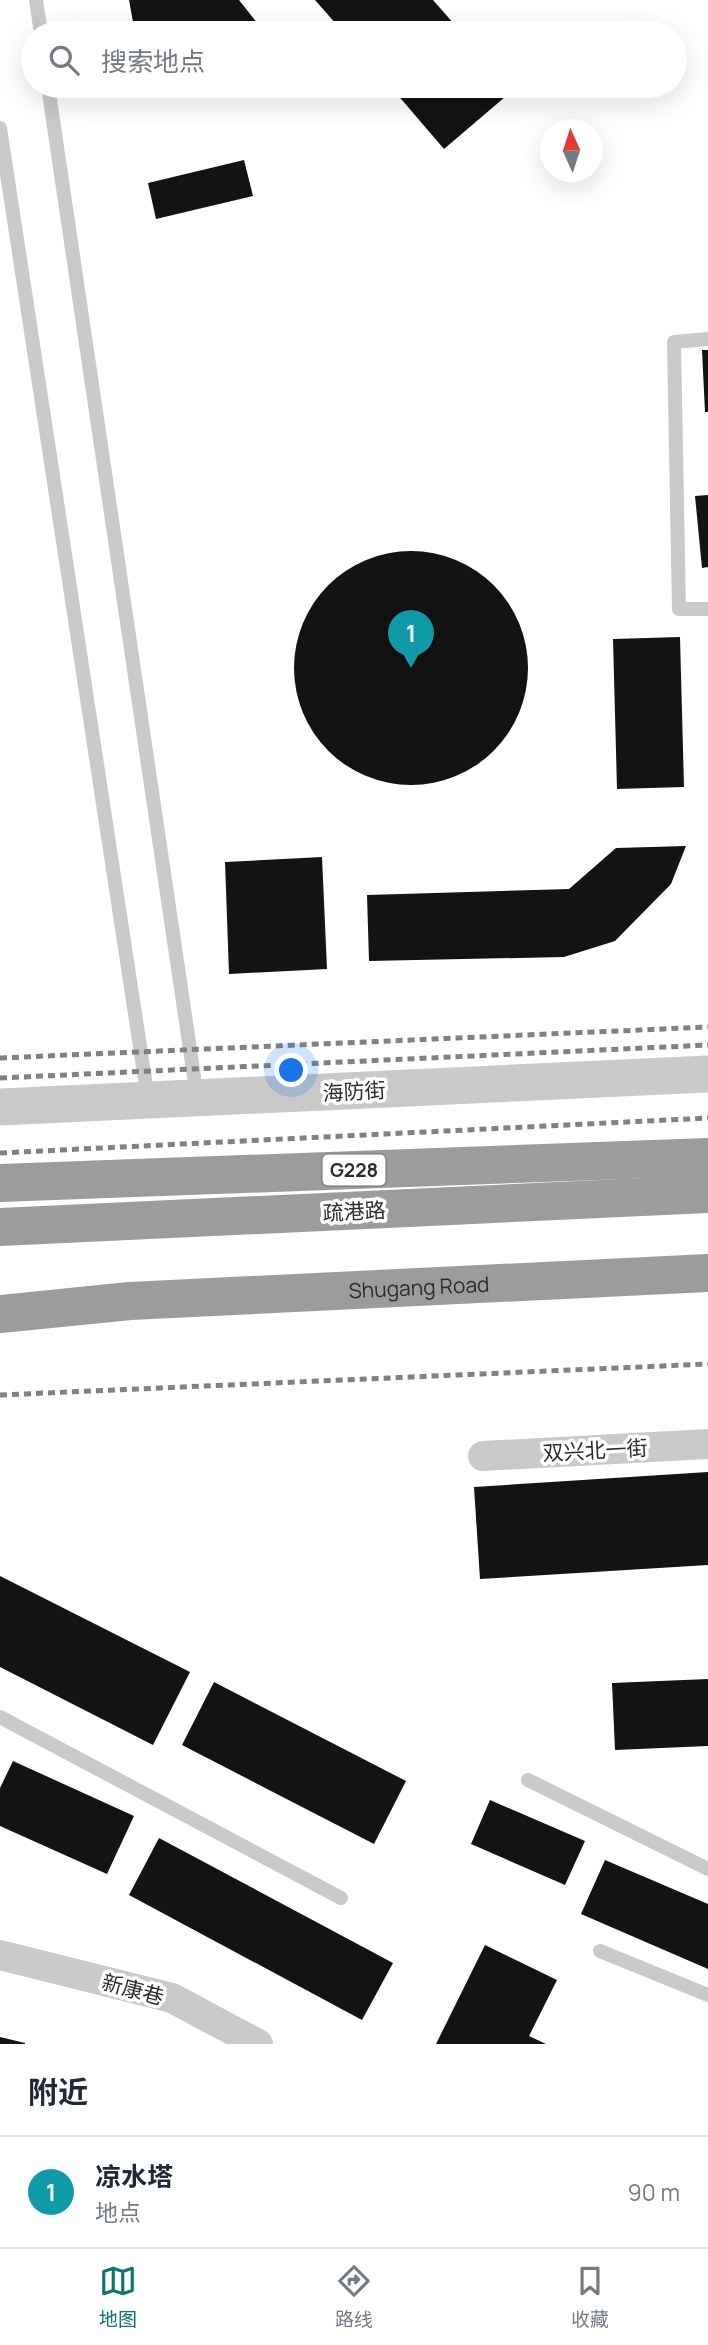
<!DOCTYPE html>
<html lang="zh">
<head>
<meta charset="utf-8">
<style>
  body { margin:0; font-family:Manrope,"Noto Sans SC",sans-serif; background:#f6f6f7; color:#1f2937 }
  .compass { position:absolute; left:540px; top:119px; width:63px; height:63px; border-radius:50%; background:#fff; box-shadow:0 7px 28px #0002; rotate:357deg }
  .you { position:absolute; left:292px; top:1071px; width:24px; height:24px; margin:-18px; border:5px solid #fff; border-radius:50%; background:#1a73e8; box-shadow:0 0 0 10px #1a73e833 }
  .badge { display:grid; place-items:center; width:46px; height:46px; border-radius:50%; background:#0f766e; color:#fff; font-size:23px; font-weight:700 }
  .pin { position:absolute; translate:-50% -58px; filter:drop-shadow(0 2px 4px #0008) }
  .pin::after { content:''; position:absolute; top:37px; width:24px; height:21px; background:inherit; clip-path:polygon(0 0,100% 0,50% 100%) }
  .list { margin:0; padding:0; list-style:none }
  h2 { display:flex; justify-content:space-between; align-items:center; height:91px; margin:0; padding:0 28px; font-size:30px }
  h2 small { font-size:23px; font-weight:400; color:#747a83 }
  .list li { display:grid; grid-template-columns:46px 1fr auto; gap:21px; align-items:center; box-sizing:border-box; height:112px; padding:0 28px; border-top:2px solid #e0e1e3 }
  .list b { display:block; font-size:26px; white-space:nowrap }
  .list p { margin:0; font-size:23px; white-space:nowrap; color:#747a83 }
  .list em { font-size:23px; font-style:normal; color:#747a83 }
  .icon { flex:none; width:38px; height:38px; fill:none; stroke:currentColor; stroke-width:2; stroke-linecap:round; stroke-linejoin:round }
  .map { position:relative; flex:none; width:708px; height:2044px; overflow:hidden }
  .search { position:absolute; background:#fff; box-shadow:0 7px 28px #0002; left:21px; right:21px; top:21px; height:77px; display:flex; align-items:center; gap:18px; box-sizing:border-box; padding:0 24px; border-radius:38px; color:#747a83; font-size:26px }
  .sheet { height:203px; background:#fff }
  nav { display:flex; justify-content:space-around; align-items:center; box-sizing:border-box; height:98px; border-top:2px solid #e0e1e3; background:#fff; font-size:19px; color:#747a83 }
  nav a { display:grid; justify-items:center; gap:4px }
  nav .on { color:#0f766e }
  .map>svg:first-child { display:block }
</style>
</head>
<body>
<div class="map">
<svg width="708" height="2044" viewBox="0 0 708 2044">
  <rect width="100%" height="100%" fill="#fff"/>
  <g fill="#131313">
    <path d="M 129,0 L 239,0 L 265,33 L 135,33 Z"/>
    <path d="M 315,0 L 433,0 L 462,33 L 344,33 Z"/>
    <path d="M 145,86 L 204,86 L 204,87 L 148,98 Z"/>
    <path d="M 390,86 L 507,86 L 512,91 L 444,149 Z"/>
    <path d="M 244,160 L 253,196 L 156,219 L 148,183 Z"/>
    <path d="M 702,350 L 708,350 L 708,412 L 705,412 Z"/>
    <path d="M 708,495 L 708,567 L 702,568 L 695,496 Z"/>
    <circle cx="411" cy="668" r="117"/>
    <path d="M 680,637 L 684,787 L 617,789 L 613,639 Z"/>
    <path d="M 686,846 L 671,884 L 615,941 L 564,957 L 369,961 L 367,895 L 569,889 L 616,848 Z"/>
    <path d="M 322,857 L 327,969 L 229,974 L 225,862 Z"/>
    <path d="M 708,1472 L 708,1565 L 480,1579 L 474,1487 Z"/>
    <path d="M 0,1576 L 190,1672 L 153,1745 L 0,1667 Z"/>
    <path d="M 708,1679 L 708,1746 L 615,1750 L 612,1683 Z"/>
    <path d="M 214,1682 L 406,1781 L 374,1844 L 182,1745 Z"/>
    <path d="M 13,1761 L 134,1816 L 107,1874 L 0,1826 L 0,1788 Z"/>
    <path d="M 490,1800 L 585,1841 L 565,1885 L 471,1844 Z"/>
    <path d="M 159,1838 L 393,1963 L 362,2020 L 129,1895 Z"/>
    <path d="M 605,1860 L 708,1904 L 708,1969 L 581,1914 Z"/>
    <path d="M 485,1945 L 557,1980 L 529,2036 L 546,2044 L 436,2044 Z"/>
    <path d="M 0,2037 L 25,2043 L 25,2044 L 0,2044 Z"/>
  </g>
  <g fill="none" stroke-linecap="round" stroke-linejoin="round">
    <g stroke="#c9c9c9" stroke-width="14">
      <path d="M 36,0 L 41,33"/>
      <path d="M 48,86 L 197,1097"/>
      <path d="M 0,128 L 148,1099"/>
      <path d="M 708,339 L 674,342 L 679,609 L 708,609"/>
      <path d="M 0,1717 L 341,1898"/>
      <path d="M 528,1780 L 708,1869"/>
      <path d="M 600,1951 L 708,1995"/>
    </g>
    <g stroke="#c9c9c9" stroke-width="30">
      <path d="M 483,1456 L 708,1444"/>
      <path d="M 0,1955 L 172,1998 L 258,2044"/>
    </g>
    <path stroke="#c9c9c9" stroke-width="37" d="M 0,1107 L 708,1074"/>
    <g stroke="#9c9c9c" stroke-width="38">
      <path d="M 0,1183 L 708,1157"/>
      <path d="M 0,1227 L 708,1194"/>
      <path id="s1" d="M 0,1314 L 130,1301 L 708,1273"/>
    </g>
    <g stroke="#818181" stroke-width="5" stroke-dasharray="7 5" stroke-linecap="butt">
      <path d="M 0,1058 L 708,1027"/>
      <path d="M 0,1078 L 708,1045"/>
      <path d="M 0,1153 L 708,1118"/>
      <path d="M 0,1395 L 708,1364"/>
    </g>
  </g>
  <g text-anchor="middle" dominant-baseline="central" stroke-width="7" stroke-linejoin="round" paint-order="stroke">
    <rect fill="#fff" stroke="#6b6b6b" stroke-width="2" x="322.5" y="1154.5" width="63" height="31" rx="5"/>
    <g font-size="19" font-weight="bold" fill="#2c2c2c">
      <text x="354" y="1170">G228</text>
    </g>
    <g font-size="21" fill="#2c2c2c" stroke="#fff">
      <text transform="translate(354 1091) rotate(-3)">海防街</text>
      <text transform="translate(354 1211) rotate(-3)">疏港路</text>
      <text stroke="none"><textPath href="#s1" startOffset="420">Shugang Road</textPath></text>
      <text transform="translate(595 1450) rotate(-3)">双兴北一街</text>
      <text transform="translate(133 1989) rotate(15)">新康巷</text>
    </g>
  </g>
</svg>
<svg class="compass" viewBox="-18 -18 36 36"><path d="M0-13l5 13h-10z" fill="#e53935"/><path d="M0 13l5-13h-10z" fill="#747a83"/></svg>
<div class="you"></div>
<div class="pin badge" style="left:411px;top:668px;background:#0f9aa8">1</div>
<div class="search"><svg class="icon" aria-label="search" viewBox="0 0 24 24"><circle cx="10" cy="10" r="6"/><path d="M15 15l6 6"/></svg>搜索地点</div>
</div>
<section class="sheet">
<h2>附近<small></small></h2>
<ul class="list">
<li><span class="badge" style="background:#0f9aa8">1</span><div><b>凉水塔</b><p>地点</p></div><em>90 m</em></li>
</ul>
</section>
<nav>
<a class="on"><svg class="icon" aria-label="map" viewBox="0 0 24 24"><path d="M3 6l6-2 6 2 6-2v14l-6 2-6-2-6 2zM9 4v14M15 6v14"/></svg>地图</a>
<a><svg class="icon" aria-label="directions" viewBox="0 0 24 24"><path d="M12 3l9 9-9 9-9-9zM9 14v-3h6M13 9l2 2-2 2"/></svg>路线</a>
<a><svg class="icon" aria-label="saved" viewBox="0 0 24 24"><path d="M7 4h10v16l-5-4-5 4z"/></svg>收藏</a>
</nav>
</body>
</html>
